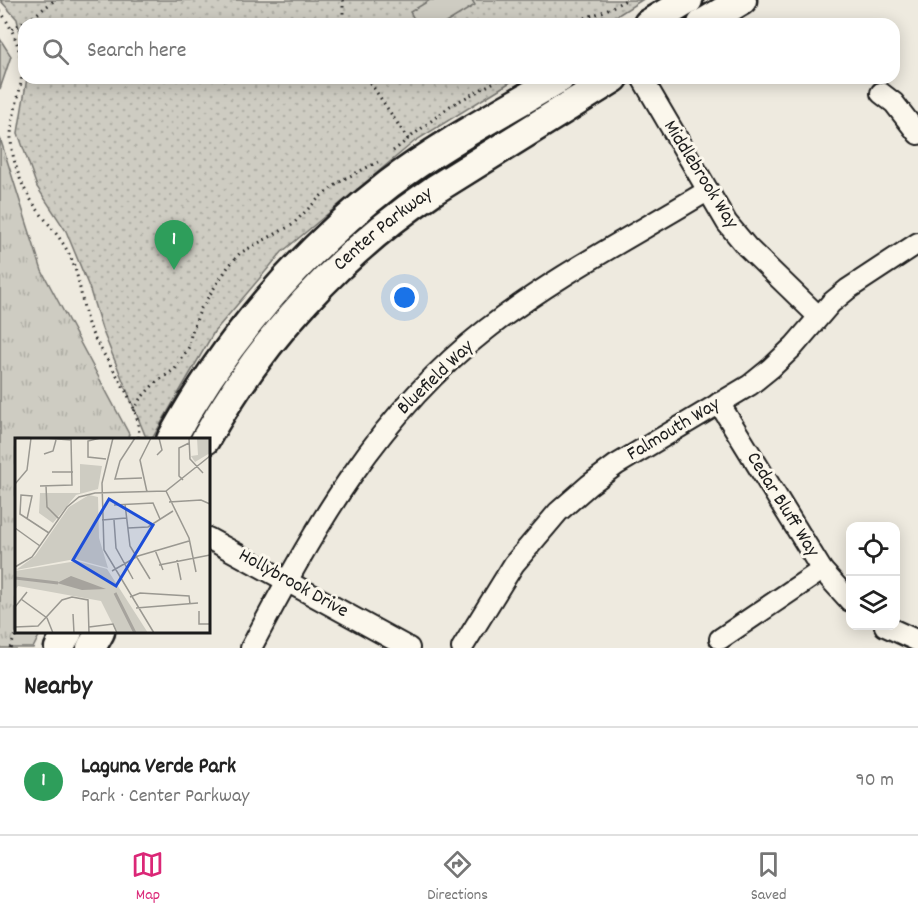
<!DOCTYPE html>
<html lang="en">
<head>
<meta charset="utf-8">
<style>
  body { margin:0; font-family:Dekko,sans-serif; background:#f2f2f2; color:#222 }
  .controls { position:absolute; right:18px; bottom:18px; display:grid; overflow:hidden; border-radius:12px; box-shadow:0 3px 15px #0003 }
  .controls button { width:54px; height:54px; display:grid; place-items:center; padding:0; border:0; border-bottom:2px solid #e0e0e0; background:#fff; color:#222; font:30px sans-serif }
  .you { position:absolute; left:405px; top:298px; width:21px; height:21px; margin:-15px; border:4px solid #fff; border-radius:50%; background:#1a73e8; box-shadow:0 0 0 9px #1a73e833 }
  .badge { display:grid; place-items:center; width:39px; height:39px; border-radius:50%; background:#db2777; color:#fff; font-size:20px; font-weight:700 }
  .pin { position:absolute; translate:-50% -50px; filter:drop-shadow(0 2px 3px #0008) }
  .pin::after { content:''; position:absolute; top:32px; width:21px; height:18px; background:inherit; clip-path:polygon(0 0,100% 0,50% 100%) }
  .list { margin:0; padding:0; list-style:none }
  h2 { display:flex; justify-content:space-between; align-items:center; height:78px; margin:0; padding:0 24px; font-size:26px }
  h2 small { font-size:20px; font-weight:400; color:#767676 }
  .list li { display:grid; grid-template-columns:39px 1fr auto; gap:18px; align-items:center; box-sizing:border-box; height:108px; padding:0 24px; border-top:2px solid #e0e0e0 }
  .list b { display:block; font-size:22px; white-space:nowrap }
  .list p { margin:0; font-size:20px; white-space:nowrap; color:#767676 }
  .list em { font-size:20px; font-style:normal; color:#767676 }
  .icon { flex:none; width:33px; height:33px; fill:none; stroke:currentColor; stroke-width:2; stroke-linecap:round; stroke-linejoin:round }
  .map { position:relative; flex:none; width:918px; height:648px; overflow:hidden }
  .search { position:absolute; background:#fff; box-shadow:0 3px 15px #0003; left:18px; right:18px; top:18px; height:66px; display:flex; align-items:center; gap:15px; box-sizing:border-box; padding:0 21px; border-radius:18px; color:#767676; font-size:22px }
  .sheet { height:186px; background:#fff }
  nav { display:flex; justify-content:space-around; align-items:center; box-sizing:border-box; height:84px; border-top:2px solid #e0e0e0; background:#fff; font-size:16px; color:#767676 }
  nav a { display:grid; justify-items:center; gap:3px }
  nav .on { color:#db2777 }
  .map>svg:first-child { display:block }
</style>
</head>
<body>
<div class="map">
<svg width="918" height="648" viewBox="0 0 918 648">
  <defs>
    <pattern id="grass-tufts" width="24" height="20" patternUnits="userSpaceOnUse" patternTransform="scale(1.5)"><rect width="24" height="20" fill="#ceccc2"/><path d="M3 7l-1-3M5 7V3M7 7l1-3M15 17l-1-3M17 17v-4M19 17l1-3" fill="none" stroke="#b0afa6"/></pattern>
    <pattern id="park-dots" width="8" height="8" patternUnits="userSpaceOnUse" patternTransform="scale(1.5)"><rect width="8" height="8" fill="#ceccc2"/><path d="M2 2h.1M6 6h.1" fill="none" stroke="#b0afa6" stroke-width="1.8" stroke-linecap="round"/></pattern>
  </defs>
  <rect width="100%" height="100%" fill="#eeeadf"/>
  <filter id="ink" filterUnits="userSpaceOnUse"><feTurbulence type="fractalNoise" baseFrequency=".0167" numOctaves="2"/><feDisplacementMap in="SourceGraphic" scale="12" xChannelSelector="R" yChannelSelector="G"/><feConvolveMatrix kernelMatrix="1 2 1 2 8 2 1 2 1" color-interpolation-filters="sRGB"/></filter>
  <g filter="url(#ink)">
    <g fill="url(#grass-tufts)" stroke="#75746f" stroke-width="1.5">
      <path d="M 0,39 L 11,56 L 0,89 Z"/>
      <path d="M 0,138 L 42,271 L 129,434 L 127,440 L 16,440 L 16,632 L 41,632 L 33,648 L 0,648 Z"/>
    </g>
    <g fill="url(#park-dots)" stroke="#75746f" stroke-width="1.5">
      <path d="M 0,0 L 642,0 L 604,24 L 24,24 L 24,52 L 17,19 Z"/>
      <path d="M 27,78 L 517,78 L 415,141 L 282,252 L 214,332 L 152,439 L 147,440 L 102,329 L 89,287 L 66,231 L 37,187 L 18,133 Z"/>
    </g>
    <path fill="#ceccc2" stroke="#75746f" stroke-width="1.5" d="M 430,0 L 472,0 L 475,5 L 444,24 L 417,24 L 410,12 Z"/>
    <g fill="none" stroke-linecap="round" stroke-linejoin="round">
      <defs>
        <g id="street">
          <path d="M 642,78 L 727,223 L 747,247 L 818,316"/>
          <path d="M 881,93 L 894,103 L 918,134"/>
          <path d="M 719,403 L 822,570 L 850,601"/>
          <path d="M 208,538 L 409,648"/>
          <path d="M 885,626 L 918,641"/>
          <path d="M 720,639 L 822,570"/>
          <path d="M 251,648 C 313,529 379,413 487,329 C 555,276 633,236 707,191"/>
          <path d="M 462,648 L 514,564 L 558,512 L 589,485 L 616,465 L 750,385 L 771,368 L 794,346 L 831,303 L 848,289 L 918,243"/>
        </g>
        <g id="secondary">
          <path d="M 648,24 L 688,0"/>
          <path d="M 702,24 L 742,0"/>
          <path d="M 171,440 C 225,341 300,253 389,184 C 442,144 503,112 560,78"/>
          <path id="s1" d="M 205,440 C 261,340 339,254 434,190 L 614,78"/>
          <path d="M 59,648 L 68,632"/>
          <path d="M 91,648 L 100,632"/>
        </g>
      </defs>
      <use href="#street" stroke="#1c1c1c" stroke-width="24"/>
      <use href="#secondary" stroke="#1c1c1c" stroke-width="33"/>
      <g stroke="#1c1c1c" stroke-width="3" stroke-dasharray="1.5 4.5" stroke-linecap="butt">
        <path d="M 343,0 L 343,24"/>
        <path d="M 0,11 C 16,33 26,60 20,88 C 17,104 11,121 11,137 C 11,152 16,168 21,181 C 32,209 56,228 69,254 C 80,275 81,301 88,324 C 100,357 145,404 138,440"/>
        <path d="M 568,24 L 602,12 L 626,0"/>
        <path d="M 12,29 L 34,16 L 55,0"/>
        <path d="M 367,78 L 408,139"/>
        <path d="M 393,151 L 450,106 L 502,78"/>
        <path d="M 134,411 L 140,399 L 155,383 L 175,369 L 189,347 L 191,334 L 201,308 L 228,267 L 240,253 L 292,225 L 321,196 L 344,179 L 378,162"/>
        <path d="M 10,648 L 17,632"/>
      </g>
      <use href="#street" stroke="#fbf7ec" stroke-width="20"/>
      <use href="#secondary" stroke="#fbf7ec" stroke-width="28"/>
    </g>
  </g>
  <g text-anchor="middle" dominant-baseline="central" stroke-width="6" stroke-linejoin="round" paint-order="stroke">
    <g font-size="20" fill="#1c1c1c" stroke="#fbf7ec">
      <text transform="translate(700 175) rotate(58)">Middlebrook Way</text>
      <text stroke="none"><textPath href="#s1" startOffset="278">Center Parkway</textPath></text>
      <text transform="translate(436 378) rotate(-44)">Bluefield Way</text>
      <text transform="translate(674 430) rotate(-31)">Falmouth Way</text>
      <text transform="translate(782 505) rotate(58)">Cedar Bluff Way</text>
      <text transform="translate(293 584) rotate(29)">Hollybrook Drive</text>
    </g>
  </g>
  <g transform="translate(15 438)">
    <rect width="195" height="195" fill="#eeeadf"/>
    <path d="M 182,0 L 195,0 L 195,15 L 180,24 L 176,18 L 183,17 ZM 65,26 L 87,28 L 83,51 L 61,57 L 38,85 L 24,75 L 25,55 L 65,55 ZM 62,123 L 92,131 L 133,195 L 102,195 L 86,163 L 3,148 L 0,152 L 0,133 Z" fill="#ceccc2"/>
    <path d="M 74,57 L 83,59 L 84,100 L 93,130 L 60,121 L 1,132 L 20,118 L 54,69 Z" fill="#ceccc2"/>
    <path d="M 56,138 L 75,145 L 91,151 L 67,152 L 42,145 Z" fill="#a6a39d"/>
    <path fill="none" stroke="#a6a39d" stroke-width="3" d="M 0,140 L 43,145M 100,155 L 120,195"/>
    <path fill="none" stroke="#9a9891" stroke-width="1.5" d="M 30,0 L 56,2M 85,0 L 73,3 L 73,19 L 91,21M 98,0 L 87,45 L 89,112 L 139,195M 120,0 L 105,23 L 100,41 L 127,40M 174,0 L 175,21 L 188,35M 29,16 L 38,13 L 41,2M 142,17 L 147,12 L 144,0M 37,34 L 58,34M 168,42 L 164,38 L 164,10 L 174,5M 0,46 L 12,32 L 16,0M 25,48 L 57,47 L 56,0M 31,48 L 32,69 L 44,81M 151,53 L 174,100 L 181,134M 132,54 L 125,22 L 136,0M 154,64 L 186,62 L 195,66M 110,66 L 115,108 L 135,141M 99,67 L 138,65 L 145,81M 12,81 L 17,58 L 6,57 L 5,76 L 34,95M 87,82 L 111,80M 99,82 L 101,110 L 118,141M 0,90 L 25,108M 113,90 L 133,89 L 158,73M 140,112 L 148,132M 162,122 L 166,142M 144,127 L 195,117M 0,129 L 17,119 L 52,69 L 64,59 L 80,55 L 151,53 L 195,18M 97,133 L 123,118 L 174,103M 115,159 L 125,155 L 174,158 L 175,166M 6,161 L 32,180 L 38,195M 0,169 L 12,154M 121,170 L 183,165M 184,173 L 184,186 L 194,186M 58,176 L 59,195M 0,189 L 23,188 L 47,162 L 57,159 L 73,162 L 74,195M 74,189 L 98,186 L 102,195"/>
    <path fill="#1d4ed8" fill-opacity="0.15" stroke="#1d4ed8" stroke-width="3" d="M 94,61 L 138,87 L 101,148 L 58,122 Z"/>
    <rect width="195" height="195" fill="none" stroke="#1c1c1c" stroke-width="3"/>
  </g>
</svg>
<div class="controls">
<button><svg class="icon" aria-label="locate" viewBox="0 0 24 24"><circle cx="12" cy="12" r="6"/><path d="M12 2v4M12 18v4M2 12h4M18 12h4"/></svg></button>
<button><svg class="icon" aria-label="layers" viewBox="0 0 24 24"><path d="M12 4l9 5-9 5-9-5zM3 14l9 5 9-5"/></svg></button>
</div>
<div class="you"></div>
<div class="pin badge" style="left:174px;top:270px;background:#2e9e5b">1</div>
<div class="search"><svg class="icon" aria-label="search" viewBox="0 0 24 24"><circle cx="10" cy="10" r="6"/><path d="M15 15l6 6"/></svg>Search here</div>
</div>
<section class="sheet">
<h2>Nearby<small></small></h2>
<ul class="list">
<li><span class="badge" style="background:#2e9e5b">1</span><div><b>Laguna Verde Park</b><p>Park · Center Parkway</p></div><em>90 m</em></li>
</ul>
</section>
<nav>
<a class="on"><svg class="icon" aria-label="map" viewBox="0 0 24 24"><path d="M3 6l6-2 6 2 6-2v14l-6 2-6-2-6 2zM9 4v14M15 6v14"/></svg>Map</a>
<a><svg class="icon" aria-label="directions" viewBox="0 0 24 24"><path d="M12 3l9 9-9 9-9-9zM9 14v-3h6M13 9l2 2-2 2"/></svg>Directions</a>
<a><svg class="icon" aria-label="saved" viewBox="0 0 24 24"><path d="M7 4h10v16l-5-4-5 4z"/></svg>Saved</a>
</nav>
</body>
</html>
